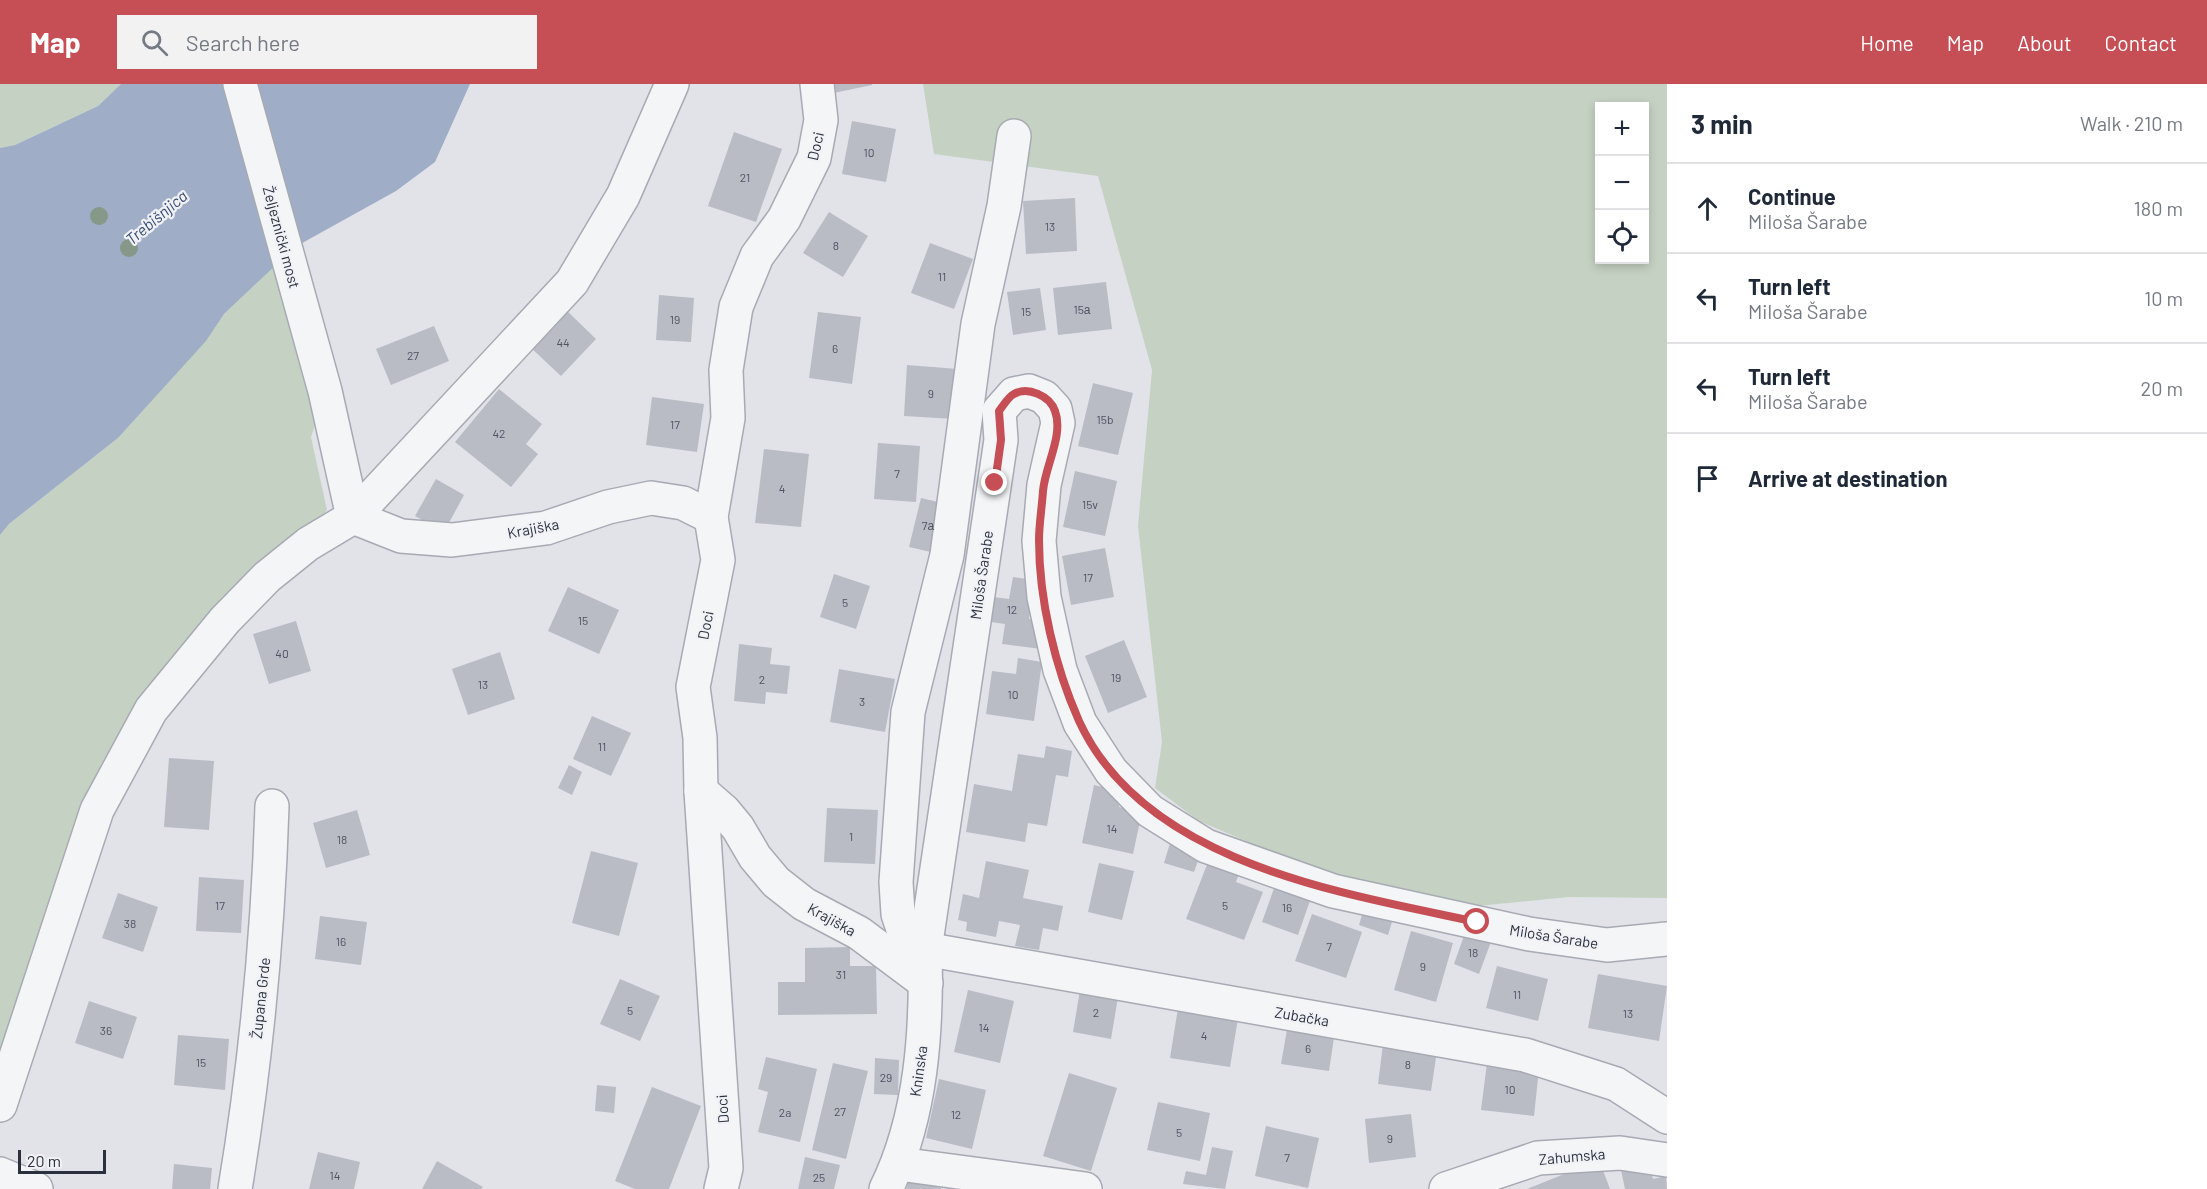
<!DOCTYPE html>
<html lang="en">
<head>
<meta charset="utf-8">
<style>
  body { margin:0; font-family:Barlow,sans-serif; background:#f2f2f3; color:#1f2937 }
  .controls { position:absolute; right:18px; top:18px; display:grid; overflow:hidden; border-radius:0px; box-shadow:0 3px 9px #0003 }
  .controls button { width:54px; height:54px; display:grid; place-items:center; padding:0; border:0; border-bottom:2px solid #e0e1e3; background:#fff; color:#1f2937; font:30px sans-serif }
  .scale { position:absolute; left:18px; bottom:15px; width:88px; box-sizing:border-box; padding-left:6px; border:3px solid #2b303f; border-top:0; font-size:16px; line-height:21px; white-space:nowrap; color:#2b303f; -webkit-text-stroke:4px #f1f2f6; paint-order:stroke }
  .stop { position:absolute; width:18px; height:18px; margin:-14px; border:4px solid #c54f55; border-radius:50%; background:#fff }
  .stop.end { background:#c54f55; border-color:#fff; box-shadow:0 2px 6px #0008 }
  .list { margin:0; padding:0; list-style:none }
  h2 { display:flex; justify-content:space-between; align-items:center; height:78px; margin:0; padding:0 24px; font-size:26px }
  h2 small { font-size:20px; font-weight:400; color:#747a83 }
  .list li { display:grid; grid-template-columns:39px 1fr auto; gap:18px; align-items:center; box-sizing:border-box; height:90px; padding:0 24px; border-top:2px solid #e0e1e3 }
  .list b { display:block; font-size:22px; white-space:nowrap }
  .list p { margin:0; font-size:20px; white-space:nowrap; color:#747a83 }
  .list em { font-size:20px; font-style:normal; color:#747a83 }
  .icon { flex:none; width:33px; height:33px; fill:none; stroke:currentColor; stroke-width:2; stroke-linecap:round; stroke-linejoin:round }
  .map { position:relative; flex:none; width:1667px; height:1105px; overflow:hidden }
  header { display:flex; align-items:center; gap:36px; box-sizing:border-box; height:84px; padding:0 30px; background:#c54f55; color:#fff }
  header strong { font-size:28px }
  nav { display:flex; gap:33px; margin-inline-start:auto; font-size:21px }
  .search { width:420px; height:54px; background:#f2f2f3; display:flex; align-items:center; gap:15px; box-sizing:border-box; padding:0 21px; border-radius:0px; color:#747a83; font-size:22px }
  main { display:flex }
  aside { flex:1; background:#fff }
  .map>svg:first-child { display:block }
</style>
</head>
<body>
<header>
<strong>Map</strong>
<div class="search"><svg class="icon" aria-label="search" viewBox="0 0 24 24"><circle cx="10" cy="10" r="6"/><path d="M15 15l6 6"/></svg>Search here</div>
<nav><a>Home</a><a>Map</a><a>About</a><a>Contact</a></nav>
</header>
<main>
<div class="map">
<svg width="1667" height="1105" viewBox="0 0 1667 1105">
  <rect width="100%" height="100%" fill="#e1e3e9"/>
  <g fill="#c5d2c3" fill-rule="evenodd">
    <path d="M 0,0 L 121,0 L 98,22 L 15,61 L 0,64 Z"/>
    <path d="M 923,0 L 1667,0 L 1667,814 L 1569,813 L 1467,823 L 1400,814 L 1276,770 L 1199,737 L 1155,704 L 1162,658 L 1138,442 L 1152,286 L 1098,92 L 934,70 ZM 1600,22 L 1644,22 L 1644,176 L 1600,176 Z"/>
    <path d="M 278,179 L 317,335 L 311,353 L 327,426 L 314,444 L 142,618 L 101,680 L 0,983 L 0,451 L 9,440 L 118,354 L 205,257 L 224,230 Z"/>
  </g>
  <path fill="#9faec6" d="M 121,0 L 470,0 L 435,78 L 396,107 L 295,163 L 224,230 L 206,257 L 118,354 L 9,440 L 0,451 L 0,64 L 15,61 L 98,22 Z"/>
  <g fill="#b9bcc5">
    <path d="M 832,0 L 872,0 L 872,1 L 834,9 Z"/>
    <path d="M 852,37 L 896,45 L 886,98 L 842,90 Z"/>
    <path d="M 734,48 L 782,65 L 756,138 L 708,122 Z"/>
    <path d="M 1075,114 L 1077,167 L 1026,170 L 1023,117 Z"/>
    <path d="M 829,128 L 868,152 L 843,193 L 803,169 Z"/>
    <path d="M 930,159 L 973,175 L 954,225 L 911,209 Z"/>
    <path d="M 1106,198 L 1112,245 L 1058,251 L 1053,204 Z"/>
    <path d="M 1040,204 L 1046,246 L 1013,251 L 1007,208 Z"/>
    <path d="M 659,211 L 694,214 L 691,258 L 656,256 Z"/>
    <path d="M 564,224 L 596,255 L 561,292 L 529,262 Z"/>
    <path d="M 818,228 L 861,233 L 852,300 L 809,294 Z"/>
    <path d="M 434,242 L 449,277 L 391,301 L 376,265 Z"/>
    <path d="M 907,281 L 958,285 L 954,335 L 904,332 Z"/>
    <path d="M 1093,299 L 1133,309 L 1118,371 L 1078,362 Z"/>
    <path d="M 499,305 L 542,340 L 526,360 L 538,370 L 511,403 L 455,358 Z"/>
    <path d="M 652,313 L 704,320 L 697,368 L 646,361 Z"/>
    <path d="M 878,359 L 920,362 L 916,418 L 874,415 Z"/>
    <path d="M 764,365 L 809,370 L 801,443 L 755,439 Z"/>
    <path d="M 1075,387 L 1117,397 L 1105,452 L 1063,443 Z"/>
    <path d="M 436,395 L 464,411 L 444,448 L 415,432 Z"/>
    <path d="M 921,414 L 947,420 L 935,469 L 909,463 Z"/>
    <path d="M 1105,464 L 1114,513 L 1071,521 L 1062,472 Z"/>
    <path d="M 834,490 L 870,502 L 856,545 L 820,533 Z"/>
    <path d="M 1013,493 L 1035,496 L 1029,535 L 1045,537 L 1041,565 L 1002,560 L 1005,540 L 991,538 L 994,513 L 1009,515 Z"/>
    <path d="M 568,503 L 619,526 L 599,570 L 548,547 Z"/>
    <path d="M 296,537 L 311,587 L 269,600 L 253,550 Z"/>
    <path d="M 1124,556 L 1147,613 L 1108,629 L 1085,572 Z"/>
    <path d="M 739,560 L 772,564 L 770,580 L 790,582 L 787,610 L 766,608 L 765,620 L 734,617 Z"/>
    <path d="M 500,568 L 515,615 L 468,631 L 452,585 Z"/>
    <path d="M 1018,574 L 1042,578 L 1034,637 L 986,630 L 992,587 L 1016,590 Z"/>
    <path d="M 839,585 L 895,595 L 885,648 L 830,638 Z"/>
    <path d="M 592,632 L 631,649 L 611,692 L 573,675 Z"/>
    <path d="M 1046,662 L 1072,667 L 1068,693 L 1056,691 L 1047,742 L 1028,739 L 1025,758 L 966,748 L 974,700 L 1012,707 L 1018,670 L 1044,674 Z"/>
    <path d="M 169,674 L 214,677 L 209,746 L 164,743 Z"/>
    <path d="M 569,681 L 582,688 L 572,711 L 558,704 Z"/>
    <path d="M 1094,701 L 1123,708 L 1119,723 L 1142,728 L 1133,770 L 1082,759 Z"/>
    <path d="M 827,724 L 878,726 L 875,780 L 824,778 Z"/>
    <path d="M 357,726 L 370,771 L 326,784 L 313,739 Z"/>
    <path d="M 1171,756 L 1202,766 L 1194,788 L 1164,779 Z"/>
    <path d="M 591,767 L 638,779 L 619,852 L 572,839 Z"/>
    <path d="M 1211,770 L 1242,781 L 1236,798 L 1263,808 L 1244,856 L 1186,835 Z"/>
    <path d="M 986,777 L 1029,786 L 1023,814 L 1063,822 L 1058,847 L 1043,844 L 1039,866 L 1015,862 L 1020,841 L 999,837 L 996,853 L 966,847 L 967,838 L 958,836 L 963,810 L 979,814 Z"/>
    <path d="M 1099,779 L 1134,787 L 1122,836 L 1088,828 Z"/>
    <path d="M 199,793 L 244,796 L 241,849 L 196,847 Z"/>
    <path d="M 1277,796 L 1313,808 L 1298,851 L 1262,838 Z"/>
    <path d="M 118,809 L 158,823 L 143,868 L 102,854 Z"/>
    <path d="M 1366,818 L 1395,828 L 1388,851 L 1359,841 Z"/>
    <path d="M 1312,830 L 1362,848 L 1346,894 L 1295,877 Z"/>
    <path d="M 320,832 L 367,838 L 361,881 L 315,875 Z"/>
    <path d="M 1466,846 L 1492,855 L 1479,890 L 1454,880 Z"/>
    <path d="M 1411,847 L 1453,859 L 1436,918 L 1394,906 Z"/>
    <path d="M 850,863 L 850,882 L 876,882 L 877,930 L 778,931 L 778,898 L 805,898 L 805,864 Z"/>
    <path d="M 1497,882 L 1548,895 L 1538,937 L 1486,924 Z"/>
    <path d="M 1598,890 L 1667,902 L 1659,957 L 1588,944 Z"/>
    <path d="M 620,895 L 660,912 L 640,957 L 600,940 Z"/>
    <path d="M 1081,900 L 1119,907 L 1111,955 L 1073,948 Z"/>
    <path d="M 968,906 L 1014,917 L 1000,979 L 954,968 Z"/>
    <path d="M 89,917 L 137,933 L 123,975 L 75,959 Z"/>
    <path d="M 1179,918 L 1239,928 L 1230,983 L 1170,974 Z"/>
    <path d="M 1288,940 L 1335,947 L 1329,987 L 1281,980 Z"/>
    <path d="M 178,951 L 229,955 L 225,1006 L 174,1001 Z"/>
    <path d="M 1384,953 L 1438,960 L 1431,1007 L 1378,1000 Z"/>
    <path d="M 766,973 L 817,985 L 800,1058 L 758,1048 L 768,1008 L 758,1005 Z"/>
    <path d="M 875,974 L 899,976 L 898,1011 L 874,1010 Z"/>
    <path d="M 833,979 L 868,987 L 846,1075 L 812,1066 Z"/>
    <path d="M 1487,979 L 1539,985 L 1534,1032 L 1481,1026 Z"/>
    <path d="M 1069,989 L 1117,1004 L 1091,1087 L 1043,1072 Z"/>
    <path d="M 939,995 L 986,1006 L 972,1065 L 926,1054 Z"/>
    <path d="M 597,1001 L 616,1003 L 614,1029 L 595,1027 Z"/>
    <path d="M 652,1003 L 701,1022 L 669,1105 L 635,1105 L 615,1097 Z"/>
    <path d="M 1158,1018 L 1210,1029 L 1200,1077 L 1147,1066 Z"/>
    <path d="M 1411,1030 L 1416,1073 L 1369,1079 L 1365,1035 Z"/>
    <path d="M 1266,1042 L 1319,1054 L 1308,1104 L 1255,1092 Z"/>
    <path d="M 1212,1063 L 1233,1067 L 1225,1105 L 1183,1100 L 1186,1087 L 1206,1091 Z"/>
    <path d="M 318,1068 L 360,1078 L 354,1105 L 309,1105 Z"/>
    <path d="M 805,1073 L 840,1081 L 834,1105 L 798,1105 Z"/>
    <path d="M 1599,1076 L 1610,1105 L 1527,1105 Z"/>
    <path d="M 437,1077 L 483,1103 L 481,1105 L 422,1105 Z"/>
    <path d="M 1649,1079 L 1653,1095 L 1666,1092 L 1667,1105 L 1625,1105 L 1621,1086 Z"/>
    <path d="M 174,1080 L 212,1084 L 210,1105 L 172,1105 Z"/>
    <path d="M 908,1097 L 941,1104 L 941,1105 L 907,1105 Z"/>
  </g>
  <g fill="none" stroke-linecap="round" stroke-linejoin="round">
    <defs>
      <g id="minor">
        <path d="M 240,0 L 325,307 L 353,433 L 401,452 L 452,456 L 546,444 L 608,423 L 651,414 L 683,419 L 711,433"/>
        <path d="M 1014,52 L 1004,122 L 978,240 L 947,471 L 908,628 L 896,798 L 898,830 L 904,848 L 925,865 L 1525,971 L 1616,1000 L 1667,1033"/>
        <path d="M 701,707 L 724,727 L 738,744 L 755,773 L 776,798 L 804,820 L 859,849 L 926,899"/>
        <path d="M 0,1021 L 97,726 L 151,626 L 225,536 L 267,493 L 308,460 L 353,433 L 572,198 L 623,112 L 672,0"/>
        <path d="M 899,1080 L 1085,1105"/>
        <path d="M 0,1090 L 36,1105"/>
        <path d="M 235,1105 C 256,978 268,851 272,722"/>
        <path d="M 721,1105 L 726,1084 L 701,707 L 700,654 L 693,603 L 718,476 L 711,433 L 728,334 L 726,286 L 736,223 L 757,172 L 784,135 L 814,74 L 821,36 L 817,0"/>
        <path d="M 886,1105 C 922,1032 927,945 925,865 L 1001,356 L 999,327 L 1014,310 L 1029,307 L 1044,313 L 1055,325 L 1058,339 L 1044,401 L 1039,457 L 1044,513 L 1060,586 L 1080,639 L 1111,687 L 1150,727 L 1206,762 L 1333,807 L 1529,850 L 1607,861 L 1667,855"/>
        <path d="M 1446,1105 L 1538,1074 L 1620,1069 L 1667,1076"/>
      </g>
    </defs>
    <use href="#minor" stroke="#a7aab3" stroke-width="36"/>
    <use href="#minor" stroke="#f4f5f7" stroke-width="33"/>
  </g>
  <g fill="#869888">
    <circle cx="99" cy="132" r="9"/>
    <circle cx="129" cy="164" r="9"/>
  </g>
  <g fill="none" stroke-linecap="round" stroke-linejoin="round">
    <path stroke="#c54f55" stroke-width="8" d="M 995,399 L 1001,356 L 999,327 C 1003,322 1008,313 1014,310 C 1028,302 1050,312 1055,327 C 1064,351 1045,382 1043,407 C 1042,423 1039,440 1039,456 C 1039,516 1055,583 1079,637 C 1144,779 1341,809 1477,838"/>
  </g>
  <g text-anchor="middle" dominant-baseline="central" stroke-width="4.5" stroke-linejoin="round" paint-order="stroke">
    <g font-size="12" fill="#4e5360">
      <text x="869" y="68">10</text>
      <text x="745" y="93">21</text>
      <text x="1050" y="142">13</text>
      <text x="836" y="161">8</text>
      <text x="942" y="192">11</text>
      <text x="1082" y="225">15а</text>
      <text x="1026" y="227">15</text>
      <text x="675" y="235">19</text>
      <text x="563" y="258">44</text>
      <text x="835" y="264">6</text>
      <text x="413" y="271">27</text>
      <text x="931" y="309">9</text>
      <text x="1105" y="335">15b</text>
      <text x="675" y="340">17</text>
      <text x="499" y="349">42</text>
      <text x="897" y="389">7</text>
      <text x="782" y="404">4</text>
      <text x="1090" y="420">15v</text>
      <text x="928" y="441">7а</text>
      <text x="1088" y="493">17</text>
      <text x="845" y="518">5</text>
      <text x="1012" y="525">12</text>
      <text x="583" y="536">15</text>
      <text x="282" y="569">40</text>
      <text x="1116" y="593">19</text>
      <text x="762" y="595">2</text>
      <text x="483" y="600">13</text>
      <text x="1013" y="610">10</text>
      <text x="862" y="617">3</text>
      <text x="602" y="662">11</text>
      <text x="1112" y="744">14</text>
      <text x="851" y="752">1</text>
      <text x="342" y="755">18</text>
      <text x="220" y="821">17</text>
      <text x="1225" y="821">5</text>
      <text x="1287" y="823">16</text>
      <text x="130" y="839">38</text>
      <text x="341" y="857">16</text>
      <text x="1329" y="862">7</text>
      <text x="1473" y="868">18</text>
      <text x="1423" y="882">9</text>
      <text x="841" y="890">31</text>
      <text x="1517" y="910">11</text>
      <text x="630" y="926">5</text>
      <text x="1096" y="928">2</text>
      <text x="1628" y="929">13</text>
      <text x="984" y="943">14</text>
      <text x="106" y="946">36</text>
      <text x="1204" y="951">4</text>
      <text x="1308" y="964">6</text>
      <text x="201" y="978">15</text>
      <text x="1408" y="980">8</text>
      <text x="886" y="993">29</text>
      <text x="1510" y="1005">10</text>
      <text x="840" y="1027">27</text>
      <text x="785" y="1028">2a</text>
      <text x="956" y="1030">12</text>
      <text x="1179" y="1048">5</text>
      <text x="1390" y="1054">9</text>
      <text x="1287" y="1073">7</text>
      <text x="335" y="1091">14</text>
      <text x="819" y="1093">25</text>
    </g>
    <g font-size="15" fill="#2b303f" stroke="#f1f2f6">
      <text transform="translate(815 62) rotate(-77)">Doci</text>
      <text transform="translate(282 153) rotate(75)">Željeznički most</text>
      <text transform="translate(533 444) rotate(-11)">Krajiška</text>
      <text transform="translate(981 491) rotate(-82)">Miloša Šarabe</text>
      <text transform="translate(705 541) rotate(-79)">Doci</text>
      <text transform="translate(832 835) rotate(29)">Krajiška</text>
      <text transform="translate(1554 852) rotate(9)">Miloša Šarabe</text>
      <text transform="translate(260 914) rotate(-84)">Župana Grde</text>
      <text transform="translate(1302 932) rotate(10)">Zubačka</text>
      <text transform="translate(918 987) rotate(-82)">Kninska</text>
      <text transform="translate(722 1025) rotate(-94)">Doci</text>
      <text transform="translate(1572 1072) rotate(-5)">Zahumska</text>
    </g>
    <g font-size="16" font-style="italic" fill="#374b71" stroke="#f1f2f6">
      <text transform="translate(156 133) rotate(-40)">Trebišnjica</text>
    </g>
  </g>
</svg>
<div class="controls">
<button>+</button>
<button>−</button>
<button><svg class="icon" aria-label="locate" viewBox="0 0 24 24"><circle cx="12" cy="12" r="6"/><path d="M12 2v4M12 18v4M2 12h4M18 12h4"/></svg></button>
</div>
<div class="scale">20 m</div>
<div class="stop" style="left:1477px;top:838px"></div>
<div class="stop end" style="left:995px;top:399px"></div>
</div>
<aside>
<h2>3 min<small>Walk · 210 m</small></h2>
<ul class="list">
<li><svg class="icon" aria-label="ahead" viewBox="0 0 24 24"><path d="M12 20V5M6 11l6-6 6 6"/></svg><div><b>Continue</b><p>Miloša Šarabe</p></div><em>180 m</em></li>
<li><svg class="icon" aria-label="left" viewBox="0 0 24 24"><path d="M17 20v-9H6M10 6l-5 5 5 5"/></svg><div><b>Turn left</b><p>Miloša Šarabe</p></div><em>10 m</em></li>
<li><svg class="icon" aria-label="left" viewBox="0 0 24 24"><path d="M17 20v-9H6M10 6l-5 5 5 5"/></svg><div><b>Turn left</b><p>Miloša Šarabe</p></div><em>20 m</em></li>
<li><svg class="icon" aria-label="arrive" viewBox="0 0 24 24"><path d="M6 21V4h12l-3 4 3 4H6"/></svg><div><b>Arrive at destination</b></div></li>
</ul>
</aside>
</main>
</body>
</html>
